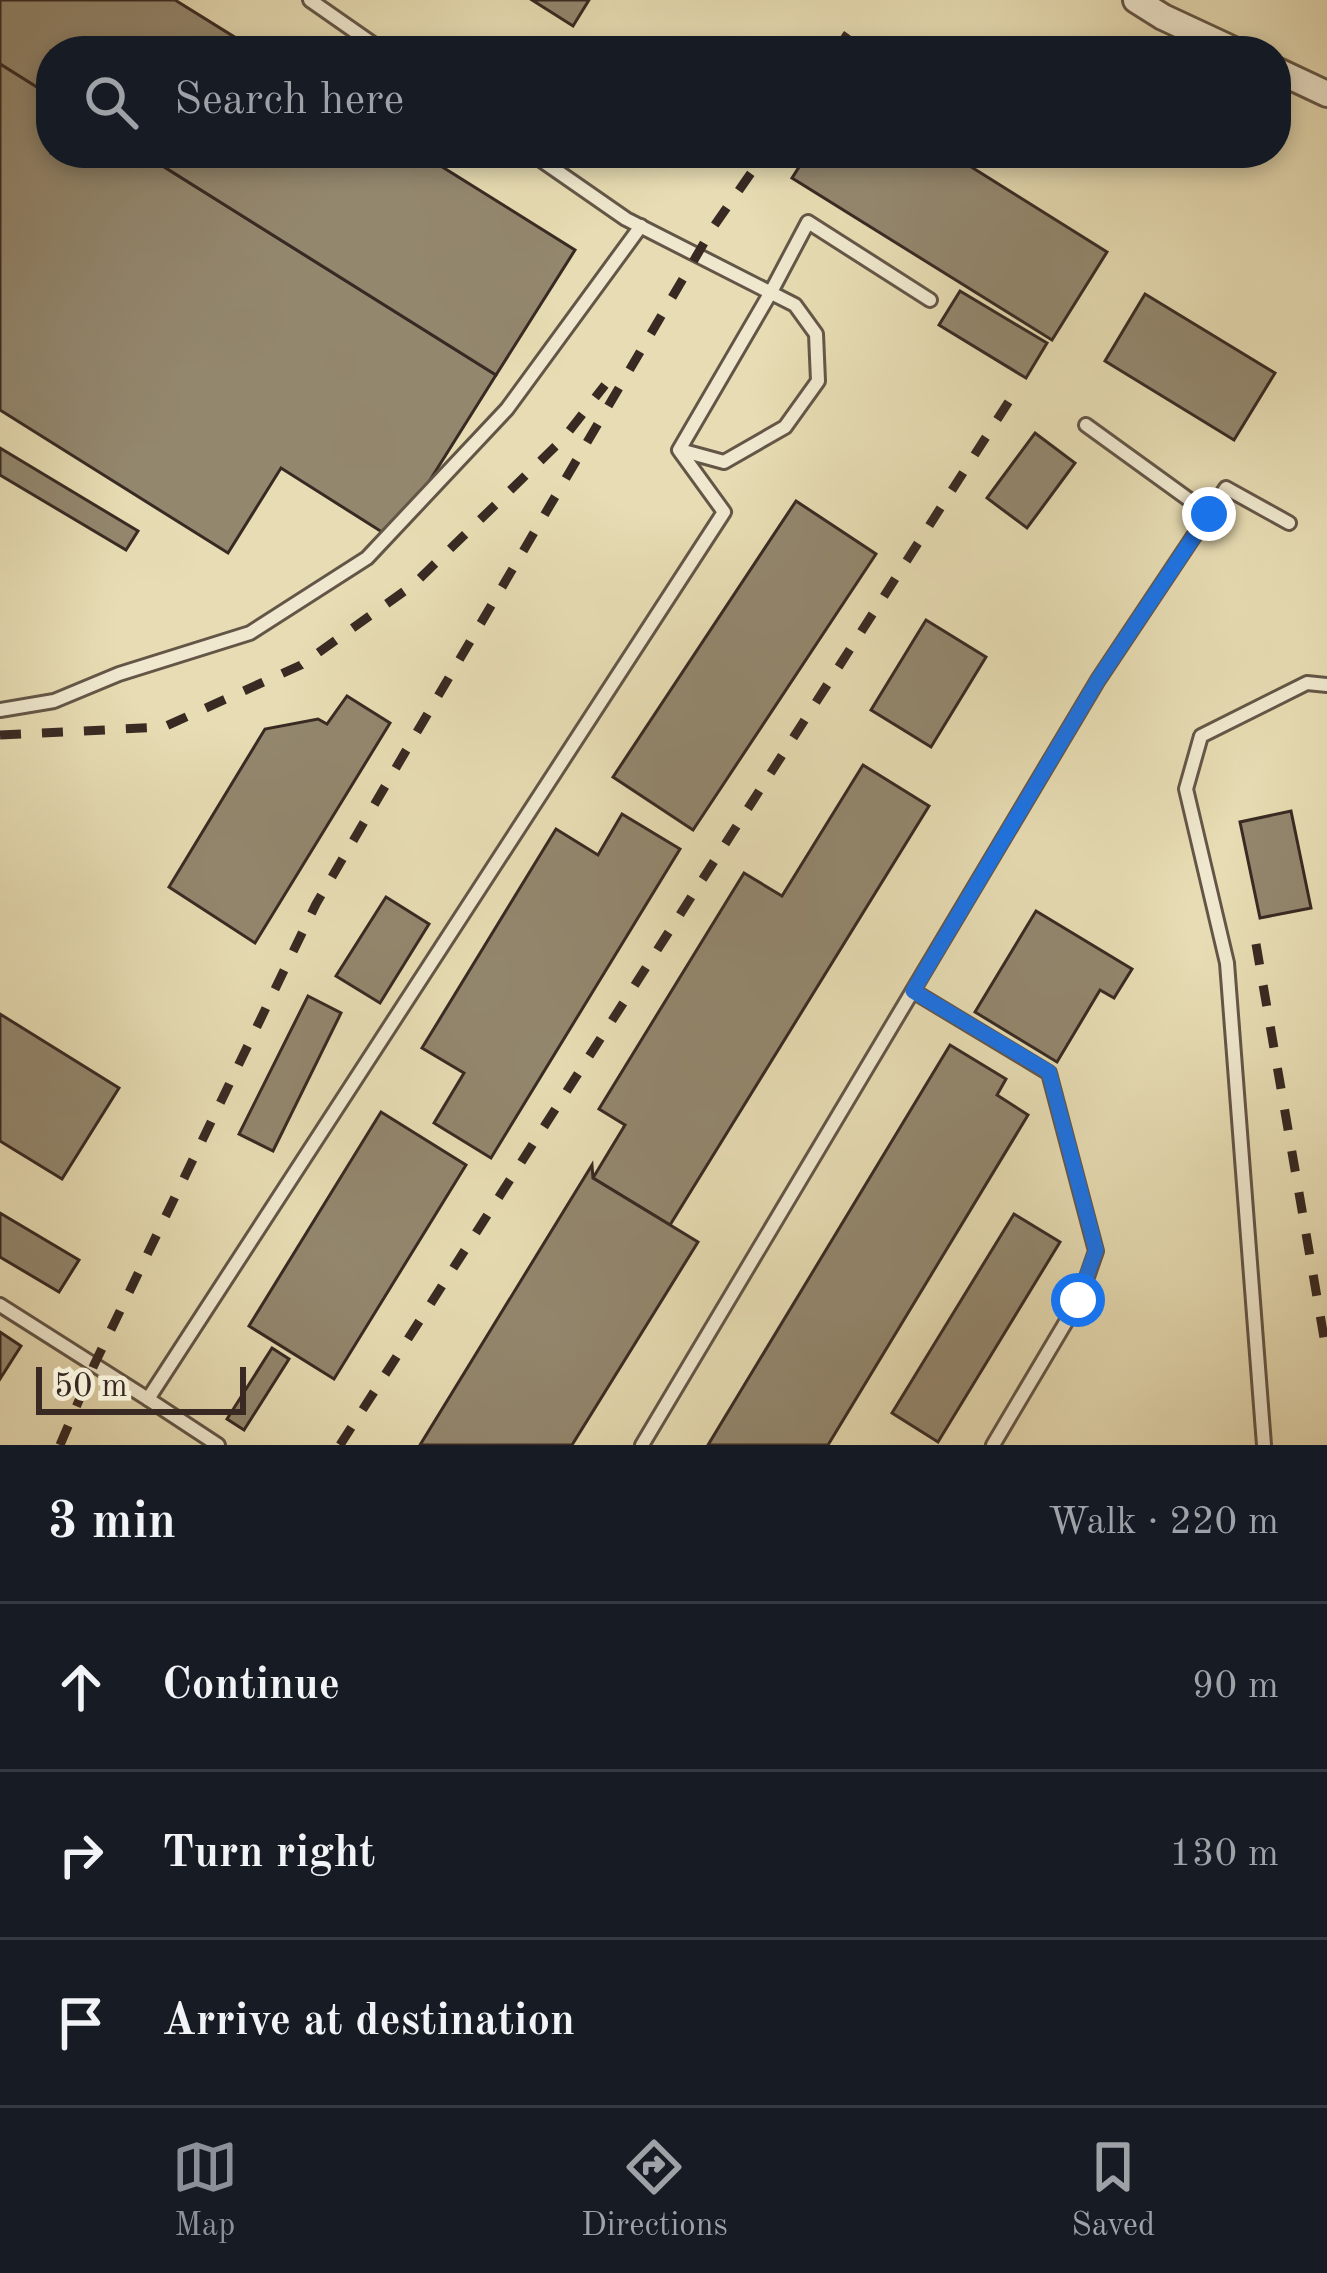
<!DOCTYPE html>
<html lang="en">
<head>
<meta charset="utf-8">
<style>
  body { margin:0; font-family:"Old Standard TT",serif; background:#242831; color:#f1f3f6 }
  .scale { position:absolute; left:36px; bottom:30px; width:210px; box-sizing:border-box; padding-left:12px; border:6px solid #382a23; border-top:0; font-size:33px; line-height:42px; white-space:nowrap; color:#382a23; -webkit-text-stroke:9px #efe8ce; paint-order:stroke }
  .stop { position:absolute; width:36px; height:36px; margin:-27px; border:9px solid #1a73e8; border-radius:50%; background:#fff }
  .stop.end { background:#1a73e8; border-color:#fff; box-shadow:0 3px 12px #0008 }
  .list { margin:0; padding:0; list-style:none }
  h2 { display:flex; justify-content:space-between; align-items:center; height:156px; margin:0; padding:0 48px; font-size:51px }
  h2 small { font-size:39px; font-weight:400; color:#9ea1a6 }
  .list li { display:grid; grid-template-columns:78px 1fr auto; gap:36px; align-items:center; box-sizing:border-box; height:168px; padding:0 48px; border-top:3px solid #363941 }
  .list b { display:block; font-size:45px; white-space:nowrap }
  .list em { font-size:39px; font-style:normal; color:#9ea1a6 }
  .icon { flex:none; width:66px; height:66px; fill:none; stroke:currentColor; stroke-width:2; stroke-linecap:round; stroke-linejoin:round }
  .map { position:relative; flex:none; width:1327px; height:1445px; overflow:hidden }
  .search { position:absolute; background:#171b24; box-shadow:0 6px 18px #0003; left:36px; right:36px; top:36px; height:132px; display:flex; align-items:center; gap:30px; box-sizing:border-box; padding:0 42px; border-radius:48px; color:#9ea1a6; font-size:45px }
  .sheet { height:660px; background:#171b24 }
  nav { display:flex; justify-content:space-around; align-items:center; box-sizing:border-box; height:168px; border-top:3px solid #363941; background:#171b24; font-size:33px; color:#9ea1a6 }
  nav a { display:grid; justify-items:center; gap:6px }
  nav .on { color:#8c9099 }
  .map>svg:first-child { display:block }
</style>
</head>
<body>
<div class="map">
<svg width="1327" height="1445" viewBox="0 0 1327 1445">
  <rect width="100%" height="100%" fill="#e7dcb3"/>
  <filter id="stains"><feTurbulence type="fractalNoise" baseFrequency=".00167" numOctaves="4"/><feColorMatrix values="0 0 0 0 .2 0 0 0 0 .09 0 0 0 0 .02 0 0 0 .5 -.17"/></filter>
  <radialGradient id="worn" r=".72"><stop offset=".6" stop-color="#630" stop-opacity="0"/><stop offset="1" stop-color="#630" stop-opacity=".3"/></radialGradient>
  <g fill="#93876e" stroke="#382a23" stroke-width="3">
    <path d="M 0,0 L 175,0 L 257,51 L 51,51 L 51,96 L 0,64 Z"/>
    <path d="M 532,0 L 589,0 L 573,26 Z"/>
    <path d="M 0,64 L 51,96 L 51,153 L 142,153 L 496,375 L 393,539 L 281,468 L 228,553 L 0,410 Z"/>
    <path d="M 142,153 L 420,153 L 575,250 L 496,375 Z"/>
    <path d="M 808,153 L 949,153 L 1107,252 L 1052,340 L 792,178 Z"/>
    <path d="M 960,291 L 1047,343 L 1026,378 L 939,325 Z"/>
    <path d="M 1145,294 L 1275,373 L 1234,440 L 1105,361 Z"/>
    <path d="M 1035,433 L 1075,463 L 1027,528 L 987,498 Z"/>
    <path d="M 0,448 L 138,531 L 126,550 L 0,475 Z"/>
    <path d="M 796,501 L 876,554 L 693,830 L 613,777 Z"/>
    <path d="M 926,620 L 986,657 L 931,747 L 871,710 Z"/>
    <path d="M 347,696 L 390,723 L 255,943 L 169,887 L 265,729 L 318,719 L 327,724 Z"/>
    <path d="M 863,765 L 929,806 L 670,1225 L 593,1178 L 625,1125 L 599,1109 L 744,873 L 782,896 Z"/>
    <path d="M 1291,811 L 1311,908 L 1260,918 L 1240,822 Z"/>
    <path d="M 622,814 L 680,849 L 491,1158 L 434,1123 L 464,1073 L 422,1048 L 556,829 L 598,855 Z"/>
    <path d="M 386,897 L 429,924 L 380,1003 L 336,976 Z"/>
    <path d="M 1036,911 L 1132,969 L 1114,998 L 1100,990 L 1057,1062 L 975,1012 Z"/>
    <path d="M 308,996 L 341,1013 L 273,1151 L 239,1134 Z"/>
    <path d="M 0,1014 L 119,1088 L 62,1179 L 0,1141 Z"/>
    <path d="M 950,1045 L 1006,1079 L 997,1095 L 1028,1115 L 828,1445 L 708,1445 Z"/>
    <path d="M 381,1112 L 466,1165 L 334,1379 L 249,1326 Z"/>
    <path d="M 592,1165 L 593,1178 L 698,1242 L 572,1445 L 420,1445 Z"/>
    <path d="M 0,1213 L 79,1260 L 59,1292 L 0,1257 Z"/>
    <path d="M 1014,1214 L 1060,1242 L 938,1442 L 892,1413 Z"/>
    <path d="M 0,1332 L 21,1346 L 0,1379 Z"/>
    <path d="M 272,1348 L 289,1359 L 244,1430 L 227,1419 Z"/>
  </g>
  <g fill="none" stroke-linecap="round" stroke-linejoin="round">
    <defs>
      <g id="service">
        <path d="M 310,0 L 383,51"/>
        <path d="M 531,153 L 626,219 L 795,305 L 816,334 L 818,381 L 785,427 L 724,462 L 680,450"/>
        <path d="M 1086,425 L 1209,514"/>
        <path d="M 0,710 L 54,701 L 119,674 L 250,633 L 367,558 L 507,409 L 641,226"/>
        <path d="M 913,991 L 1049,1073 L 1096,1251 L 1079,1300 L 993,1445"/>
        <path d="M 0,1305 L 148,1399 L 724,512 L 679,450 L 771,292 L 808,222 L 930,300"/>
        <path d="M 148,1399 L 218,1445"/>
        <path d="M 642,1445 L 1098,680 L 1226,488 L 1289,523"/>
        <path d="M 1264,1445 L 1227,963 L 1186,789 L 1201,736 L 1307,683 L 1327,685"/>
      </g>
      <g id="minor">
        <path d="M 1136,0 L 1163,17 L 1236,51"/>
        <path d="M 1276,70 L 1327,94"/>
      </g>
    </defs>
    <use href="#service" stroke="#645647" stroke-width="18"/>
    <use href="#minor" stroke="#645647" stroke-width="30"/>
    <use href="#service" stroke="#efe8ce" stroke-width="12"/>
    <use href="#minor" stroke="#efe8ce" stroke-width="24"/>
    <g stroke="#382a23" stroke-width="9" stroke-dasharray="21 21" stroke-linecap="butt">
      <path d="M 836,51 L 857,20"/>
      <path d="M 0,735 L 164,727 L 301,665 L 413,585 L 563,439 L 605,385"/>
      <path d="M 1256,944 L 1327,1355"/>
      <path d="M 60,1445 L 94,1365 L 316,904 L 714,226 L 765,153"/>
      <path d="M 340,1445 L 1011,398"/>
    </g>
  </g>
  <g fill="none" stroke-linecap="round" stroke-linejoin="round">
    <path stroke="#1a73e8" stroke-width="15" d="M 1078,1300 L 1096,1250 L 1049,1072 L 913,991 L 1098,680 L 1209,514"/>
  </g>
  <rect width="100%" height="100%" filter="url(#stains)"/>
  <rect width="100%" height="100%" fill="url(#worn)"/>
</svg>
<div class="scale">50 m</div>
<div class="stop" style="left:1078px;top:1300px"></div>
<div class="stop end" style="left:1209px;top:514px"></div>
<div class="search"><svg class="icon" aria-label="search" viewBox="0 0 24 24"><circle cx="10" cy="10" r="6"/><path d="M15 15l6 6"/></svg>Search here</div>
</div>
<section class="sheet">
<h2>3 min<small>Walk · 220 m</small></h2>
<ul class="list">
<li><svg class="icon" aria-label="ahead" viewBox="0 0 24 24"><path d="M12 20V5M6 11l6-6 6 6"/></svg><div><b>Continue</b></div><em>90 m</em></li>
<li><svg class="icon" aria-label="right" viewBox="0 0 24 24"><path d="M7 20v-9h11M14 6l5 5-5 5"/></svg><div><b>Turn right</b></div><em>130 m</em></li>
<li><svg class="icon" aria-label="arrive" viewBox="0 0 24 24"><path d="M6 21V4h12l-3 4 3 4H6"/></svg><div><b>Arrive at destination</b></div></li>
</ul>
</section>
<nav>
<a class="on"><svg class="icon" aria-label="map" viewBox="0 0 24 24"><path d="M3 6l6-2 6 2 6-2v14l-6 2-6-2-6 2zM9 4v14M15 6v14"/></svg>Map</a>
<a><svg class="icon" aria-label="directions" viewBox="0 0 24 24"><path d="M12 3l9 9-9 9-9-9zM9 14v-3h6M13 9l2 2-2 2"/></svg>Directions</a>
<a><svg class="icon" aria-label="saved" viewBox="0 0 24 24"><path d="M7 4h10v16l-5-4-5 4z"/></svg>Saved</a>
</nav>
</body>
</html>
